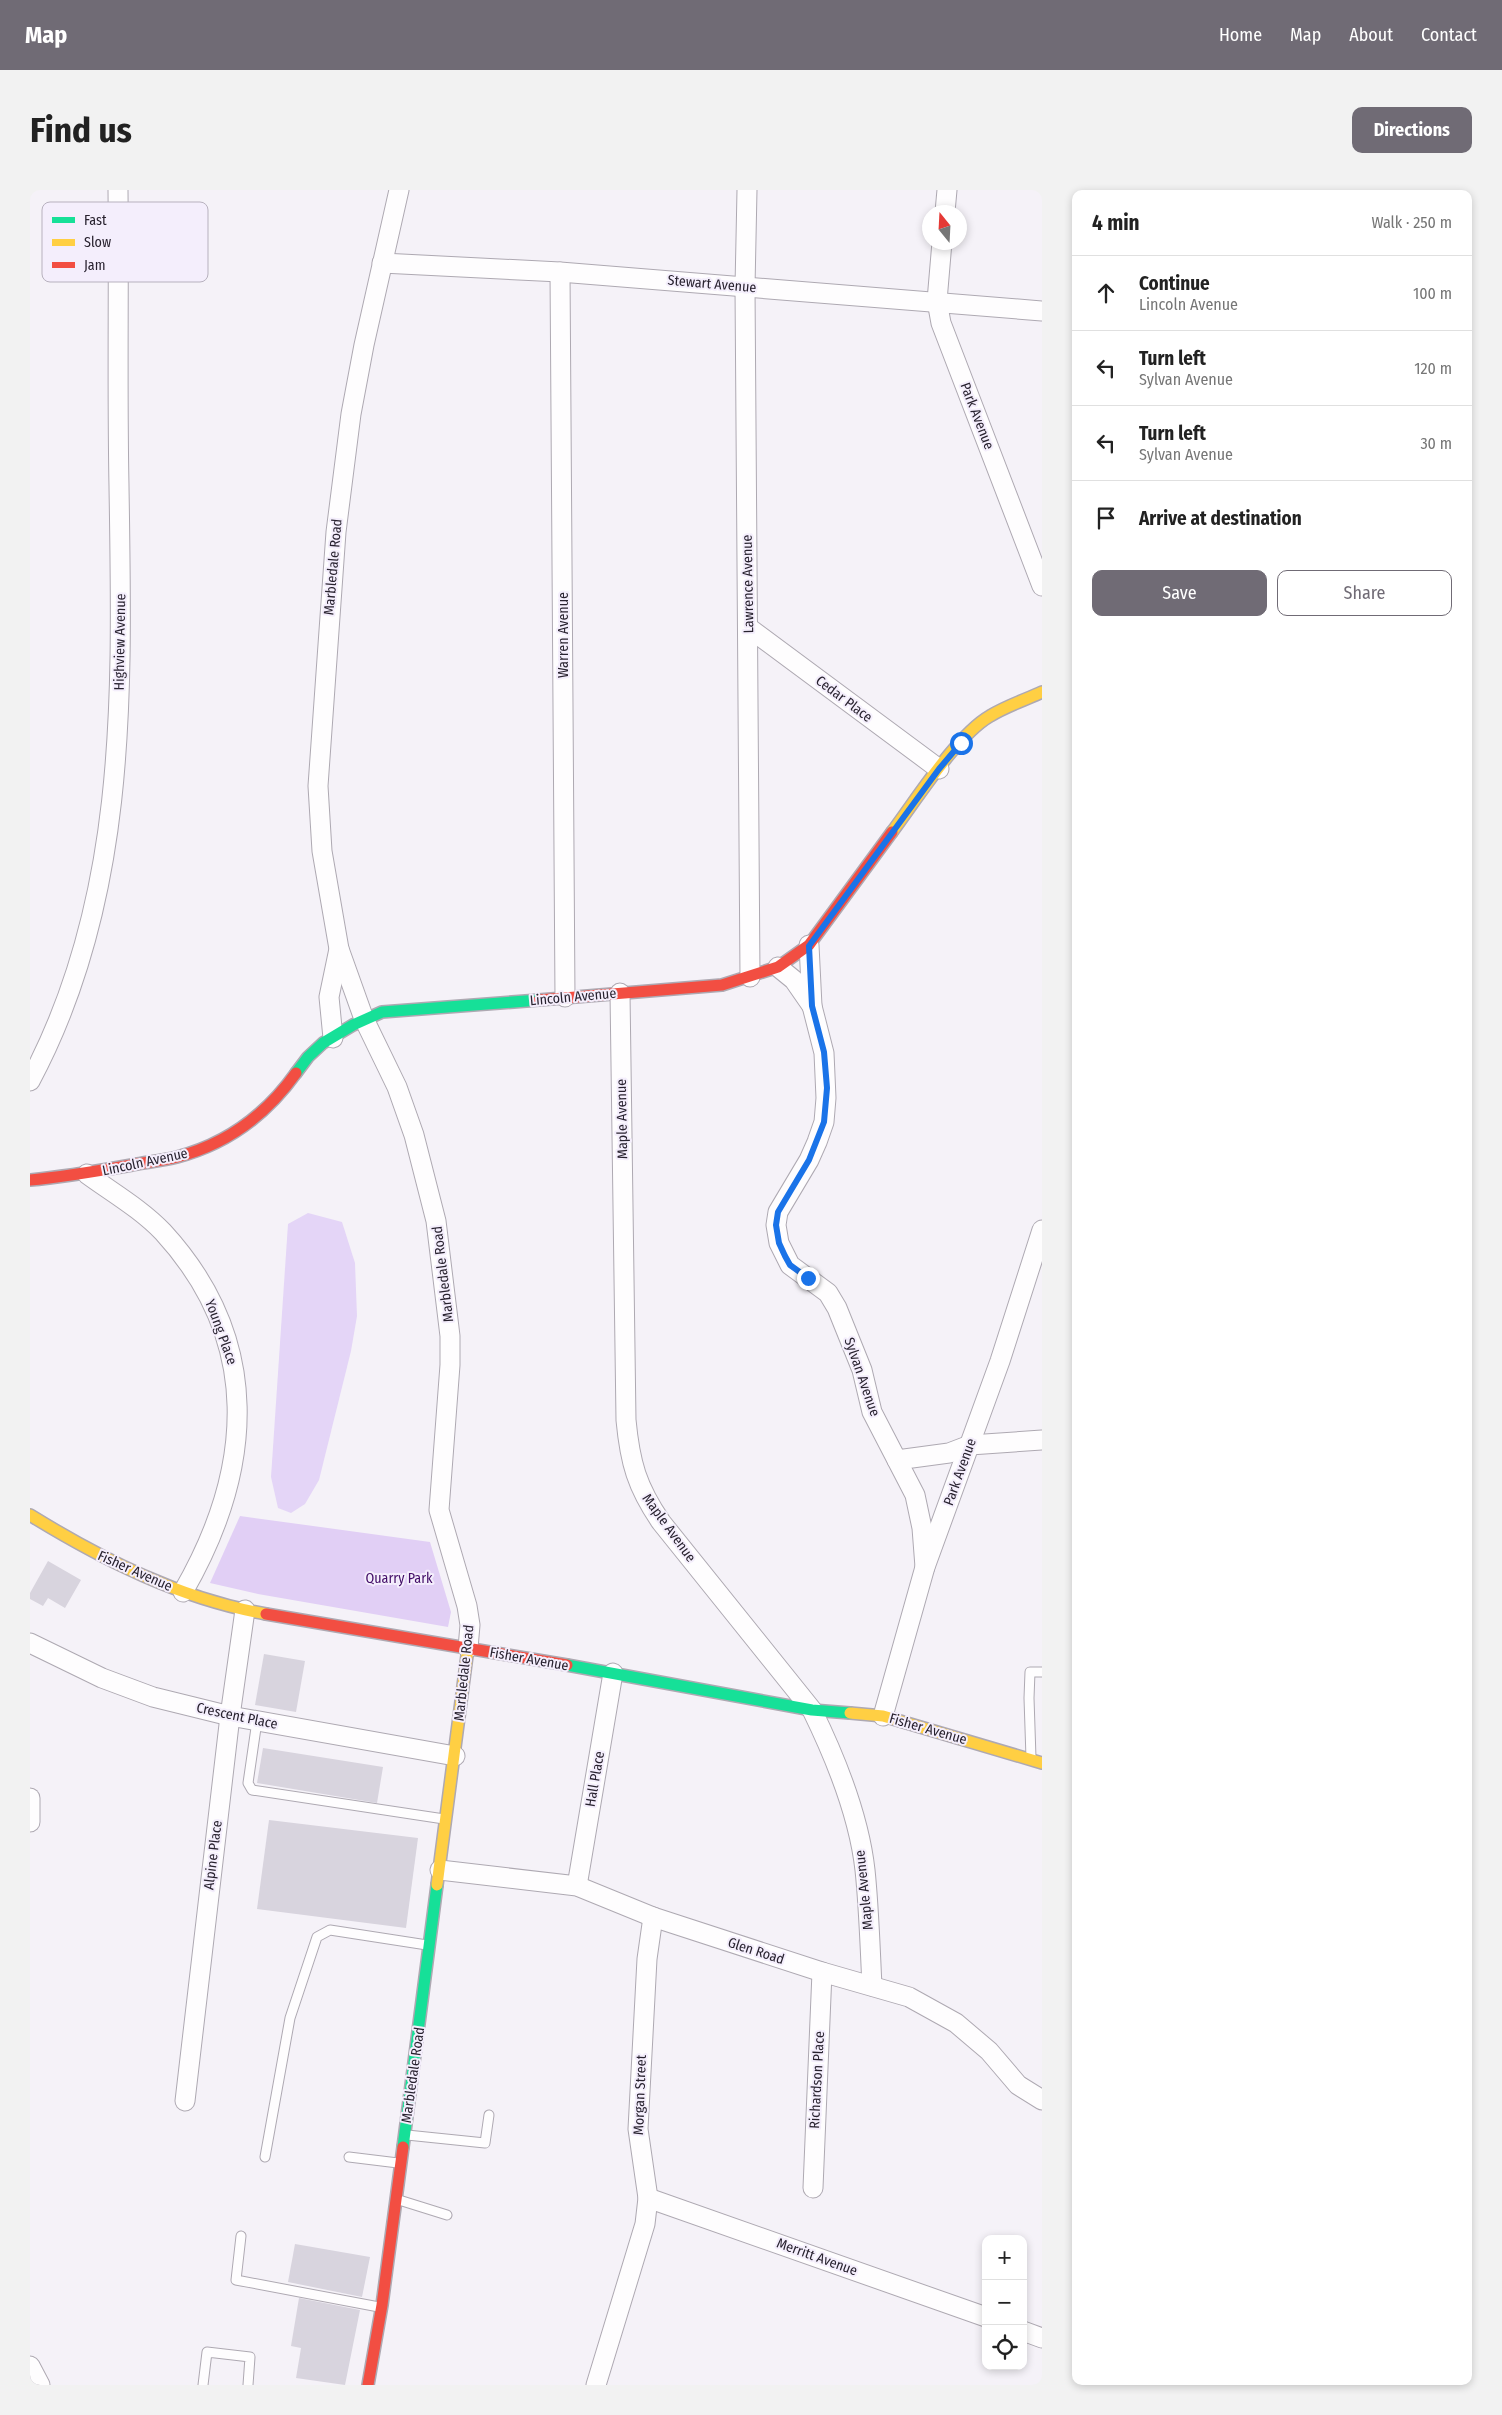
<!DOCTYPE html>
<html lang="en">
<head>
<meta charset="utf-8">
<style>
  body { margin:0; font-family:"Fira Sans Condensed",sans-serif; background:#f2f2f2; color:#222 }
  .controls { position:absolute; right:15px; bottom:15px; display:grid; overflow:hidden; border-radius:10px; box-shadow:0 2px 8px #0003 }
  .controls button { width:45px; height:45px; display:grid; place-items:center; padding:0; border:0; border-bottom:1px solid #e0e0e0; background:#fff; color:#222; font:25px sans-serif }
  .compass { position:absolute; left:892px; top:15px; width:45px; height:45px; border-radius:50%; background:#fff; box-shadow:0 2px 8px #0003; rotate:342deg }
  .stop { position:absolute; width:15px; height:15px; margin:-11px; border:4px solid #1a73e8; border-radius:50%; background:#fff }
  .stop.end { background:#1a73e8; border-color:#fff; box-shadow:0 1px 5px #0008 }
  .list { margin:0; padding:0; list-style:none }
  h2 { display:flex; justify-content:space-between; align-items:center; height:65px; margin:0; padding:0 20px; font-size:21px }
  h2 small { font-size:16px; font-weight:400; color:#767676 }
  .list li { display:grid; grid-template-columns:32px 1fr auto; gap:15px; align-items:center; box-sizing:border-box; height:75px; padding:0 20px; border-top:1px solid #e0e0e0 }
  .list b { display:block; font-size:19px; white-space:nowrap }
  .list p { margin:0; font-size:16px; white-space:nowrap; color:#767676 }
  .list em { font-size:16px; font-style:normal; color:#767676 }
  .actions { display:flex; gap:10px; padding:15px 20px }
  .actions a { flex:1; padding:11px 0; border:1px solid #706b75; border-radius:10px; text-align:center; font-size:18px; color:#706b75 }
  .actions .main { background:#706b75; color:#fff }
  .icon { flex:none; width:28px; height:28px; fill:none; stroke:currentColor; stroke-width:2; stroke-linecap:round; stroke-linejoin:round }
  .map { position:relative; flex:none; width:1012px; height:2195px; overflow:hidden; border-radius:10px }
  header { display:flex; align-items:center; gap:30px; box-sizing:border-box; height:70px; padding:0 25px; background:#706b75; color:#fff }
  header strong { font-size:24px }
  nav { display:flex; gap:28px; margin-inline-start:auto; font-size:18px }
  .intro { display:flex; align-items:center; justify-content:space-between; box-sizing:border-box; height:120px; padding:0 30px }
  h1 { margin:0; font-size:35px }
  .button { padding:12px 22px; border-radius:10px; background:#706b75; color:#fff; font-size:18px; font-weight:700 }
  main { display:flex; gap:30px; padding:0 30px }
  aside { flex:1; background:#fff; border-radius:10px; box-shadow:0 2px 8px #0003 }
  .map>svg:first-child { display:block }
</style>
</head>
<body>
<header>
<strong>Map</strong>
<nav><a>Home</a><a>Map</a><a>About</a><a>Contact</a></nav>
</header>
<div class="intro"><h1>Find us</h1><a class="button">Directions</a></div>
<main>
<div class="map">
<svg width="1012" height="2195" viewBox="0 0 1012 2195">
  <rect width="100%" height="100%" fill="#f5f2f8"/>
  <path fill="#e1cff5" d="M 210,1326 L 400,1352 L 421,1422 L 418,1437 L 228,1404 L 180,1393 Z"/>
  <path fill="#e4d5f7" d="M 278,1023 L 312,1032 L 325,1073 L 327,1126 L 321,1161 L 289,1290 L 275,1314 L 261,1323 L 248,1318 L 241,1287 L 258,1034 Z"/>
  <g fill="#d8d4de">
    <path d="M 18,1371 L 51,1390 L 35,1418 L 18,1408 L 13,1416 L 0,1409 L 0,1403 Z"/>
    <path d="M 234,1464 L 275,1471 L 266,1522 L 225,1515 Z"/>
    <path d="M 233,1558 L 353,1577 L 347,1613 L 227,1593 Z"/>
    <path d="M 239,1630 L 388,1648 L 376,1738 L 227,1719 Z"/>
    <path d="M 265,2054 L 340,2067 L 332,2107 L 258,2092 Z"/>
    <path d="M 269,2108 L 330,2120 L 315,2195 L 266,2188 L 271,2158 L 261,2156 Z"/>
  </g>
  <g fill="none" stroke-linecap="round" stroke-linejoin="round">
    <defs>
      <g id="lane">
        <path d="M 88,34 L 172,35"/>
        <path d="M 227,1531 L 218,1593 L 222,1600 L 414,1629"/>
        <path d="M 1001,1568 L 999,1508 L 1000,1482 L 1012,1482"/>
        <path d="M 377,1945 L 455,1953 L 459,1925"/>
        <path d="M 235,1967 L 260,1828 L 287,1747 L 300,1740 L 397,1755"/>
        <path d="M 319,1967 L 368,1973"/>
        <path d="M 369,2010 L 417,2025"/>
        <path d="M 211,2046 L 206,2090 L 349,2117"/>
        <path d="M 173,2195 L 177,2162 L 220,2167 L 218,2195"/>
      </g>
      <g id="street">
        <path d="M 717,0 L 715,97 L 720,787"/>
        <path d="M 915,22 L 917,0"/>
        <path d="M 912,52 L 907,111 L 911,133 L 1012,396"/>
        <path d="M 352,73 L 530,82 L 1012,121"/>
        <path d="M 530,82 L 535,807"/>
        <path d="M 719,438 L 909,579"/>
        <path d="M 779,755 L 782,816 L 794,863 L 796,908 L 794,932 L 787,952 L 779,970 L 748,1022 L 746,1035 L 749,1053 L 760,1075 L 798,1103 L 807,1118 L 832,1180 L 842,1222 L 885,1305 L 892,1338 L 895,1377"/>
        <path d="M 309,759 L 334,829 L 367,897 L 384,945 L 406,1031 L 420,1146 L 420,1175 L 409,1320 L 437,1416 L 440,1435 L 438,1458"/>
        <path d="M 748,777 L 764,790 L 782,816"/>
        <path d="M 590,803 L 596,1230 C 600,1273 607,1297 631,1332 L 782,1520 C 806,1569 829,1626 835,1680 C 839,1718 840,1757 842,1796"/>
        <path d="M 303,848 L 299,807 L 309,759 L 292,661 L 288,596 L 306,342 L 321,224 L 334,155 L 369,0"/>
        <path d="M 0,891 C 99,706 92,499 89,296 C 87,197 89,99 88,0"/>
        <path d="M 57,984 C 83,1003 111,1019 133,1042 C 233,1151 224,1279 153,1402"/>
        <path d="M 867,1270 L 919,1263 L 940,1255 L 1012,1250"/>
        <path d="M 0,1453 L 72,1488 L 123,1507 L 200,1526 L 425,1566"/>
        <path d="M 853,1526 L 895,1377 L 970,1171 L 1012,1040"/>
        <path d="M 0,1608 L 0,1632"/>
        <path d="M 410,1680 L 547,1696 L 623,1727 L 792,1782 L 879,1807 L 926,1833 L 959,1861 L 988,1895 L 1012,1910"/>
        <path d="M 547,1696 L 583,1483"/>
        <path d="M 155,1911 L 200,1526 L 215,1420"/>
        <path d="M 783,1998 L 792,1782"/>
        <path d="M 618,2008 L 956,2127"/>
        <path d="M 993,2141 L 1012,2148"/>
        <path d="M 0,2176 L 10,2195"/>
        <path d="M 566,2195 L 615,2034 L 618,2008 L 608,1939 L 617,1769 L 623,1727"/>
      </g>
      <g id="fast">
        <path d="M 266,883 L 278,867 L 293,853 L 323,835 L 352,822 L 509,810"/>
        <path d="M 537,1475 L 782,1520 L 820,1523"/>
        <path d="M 373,1957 L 407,1695"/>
      </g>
      <g id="slow">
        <path d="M 862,642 C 886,610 927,545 960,526 C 976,516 995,510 1012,502"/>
        <path d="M 0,1325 C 73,1370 151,1409 236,1424"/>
        <path d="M 820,1523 L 853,1526 L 1012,1573"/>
        <path d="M 407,1695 L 438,1458"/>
      </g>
      <g id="jam">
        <path d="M 509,810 L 692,795 L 748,777 L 779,755 L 862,642"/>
        <path d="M 0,990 C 34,987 68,981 102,975 C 117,972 132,971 147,967 C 197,954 236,925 266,883"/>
        <path d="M 236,1424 L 537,1475"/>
        <path d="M 338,2195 L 352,2115 L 373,1957"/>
      </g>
    </defs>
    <use href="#lane" stroke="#aea9b2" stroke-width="11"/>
    <use href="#street" stroke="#aea9b2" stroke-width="21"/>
    <use href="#fast" stroke="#aea9b2" stroke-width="14"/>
    <use href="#slow" stroke="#aea9b2" stroke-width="14"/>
    <use href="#jam" stroke="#aea9b2" stroke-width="14"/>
    <use href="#lane" stroke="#fefdfe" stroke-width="9"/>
    <use href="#street" stroke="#fefdfe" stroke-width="19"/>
    <use href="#fast" stroke="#16e098" stroke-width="11"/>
    <use href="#slow" stroke="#ffcf43" stroke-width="11"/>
    <use href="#jam" stroke="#f24e42" stroke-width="11"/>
  </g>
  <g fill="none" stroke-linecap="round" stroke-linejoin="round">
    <path stroke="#1a73e8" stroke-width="6" d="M 778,1088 L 760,1075 L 755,1066 L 749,1053 L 746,1035 L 748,1022 L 779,970 L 794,932 L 797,898 L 794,862 L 782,816 L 779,756 L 909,579 L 931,553"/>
  </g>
  <g text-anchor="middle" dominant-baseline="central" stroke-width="4" stroke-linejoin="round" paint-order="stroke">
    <g font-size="14" fill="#28222f" stroke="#f4eefc">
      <text transform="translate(682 94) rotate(5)">Stewart Avenue</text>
      <text transform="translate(947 226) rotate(69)">Park Avenue</text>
      <text transform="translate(303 377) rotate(-85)">Marbledale Road</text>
      <text transform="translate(718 394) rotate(-91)">Lawrence Avenue</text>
      <text transform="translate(533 445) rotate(-90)">Warren Avenue</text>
      <text transform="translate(90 452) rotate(-89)">Highview Avenue</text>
      <text transform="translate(814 509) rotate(37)">Cedar Place</text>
      <text transform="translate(543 807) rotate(-5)">Lincoln Avenue</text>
      <text transform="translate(592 929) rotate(-91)">Maple Avenue</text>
      <text transform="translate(115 972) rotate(-12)">Lincoln Avenue</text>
      <text transform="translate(413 1084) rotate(-97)">Marbledale Road</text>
      <text transform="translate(191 1142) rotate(70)">Young Place</text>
      <text transform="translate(832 1187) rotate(71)">Sylvan Avenue</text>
      <text transform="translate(930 1282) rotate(-70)">Park Avenue</text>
      <text transform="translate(639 1338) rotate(54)">Maple Avenue</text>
      <text transform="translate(105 1381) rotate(24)">Fisher Avenue</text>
      <text transform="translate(499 1469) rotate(10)">Fisher Avenue</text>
      <text transform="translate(434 1483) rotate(-84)">Marbledale Road</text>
      <text transform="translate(207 1526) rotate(12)">Crescent Place</text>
      <text transform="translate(898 1539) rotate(16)">Fisher Avenue</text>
      <text transform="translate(565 1589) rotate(-80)">Hall Place</text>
      <text transform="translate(183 1665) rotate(-83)">Alpine Place</text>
      <text transform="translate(834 1700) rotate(-96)">Maple Avenue</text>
      <text transform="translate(726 1761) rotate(18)">Glen Road</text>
      <text transform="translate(383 1885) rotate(-82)">Marbledale Road</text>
      <text transform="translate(787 1890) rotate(-87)">Richardson Place</text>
      <text transform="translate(610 1905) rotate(-88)">Morgan Street</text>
      <text transform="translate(787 2067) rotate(20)">Merritt Avenue</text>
    </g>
    <g font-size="14" fill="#420d67" stroke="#f4eefc">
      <text x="369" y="1388">Quarry Park</text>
    </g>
  </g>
  <rect x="12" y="12" width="166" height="80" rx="8" fill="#f4eefc" stroke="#b7b1be" stroke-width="1"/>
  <rect x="22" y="27" width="23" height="6" fill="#16e098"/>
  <rect x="22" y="49" width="23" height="7" fill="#ffcf43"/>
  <rect x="22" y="72" width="23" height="6" fill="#f24e42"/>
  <g font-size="14" fill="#28222f">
    <text x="54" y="35">Fast</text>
    <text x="54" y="57">Slow</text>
    <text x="54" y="80">Jam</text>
  </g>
</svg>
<div class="controls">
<button>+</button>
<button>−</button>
<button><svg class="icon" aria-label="locate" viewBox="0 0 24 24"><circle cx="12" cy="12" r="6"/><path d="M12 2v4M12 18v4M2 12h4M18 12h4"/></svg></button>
</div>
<svg class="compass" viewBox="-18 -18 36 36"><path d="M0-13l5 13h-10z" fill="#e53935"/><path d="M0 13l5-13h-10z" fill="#767676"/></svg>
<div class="stop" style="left:931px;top:553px"></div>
<div class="stop end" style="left:778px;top:1088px"></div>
</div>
<aside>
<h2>4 min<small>Walk · 250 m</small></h2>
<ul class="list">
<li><svg class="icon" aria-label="ahead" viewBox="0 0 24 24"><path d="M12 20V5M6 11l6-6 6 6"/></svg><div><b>Continue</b><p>Lincoln Avenue</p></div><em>100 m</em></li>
<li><svg class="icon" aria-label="left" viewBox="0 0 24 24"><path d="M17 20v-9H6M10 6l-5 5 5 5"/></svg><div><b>Turn left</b><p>Sylvan Avenue</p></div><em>120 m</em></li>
<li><svg class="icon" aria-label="left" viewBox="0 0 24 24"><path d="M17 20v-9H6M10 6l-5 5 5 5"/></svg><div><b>Turn left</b><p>Sylvan Avenue</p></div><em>30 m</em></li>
<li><svg class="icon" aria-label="arrive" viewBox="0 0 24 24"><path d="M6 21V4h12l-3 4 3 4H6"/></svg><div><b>Arrive at destination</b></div></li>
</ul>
<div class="actions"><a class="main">Save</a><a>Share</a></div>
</aside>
</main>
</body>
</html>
